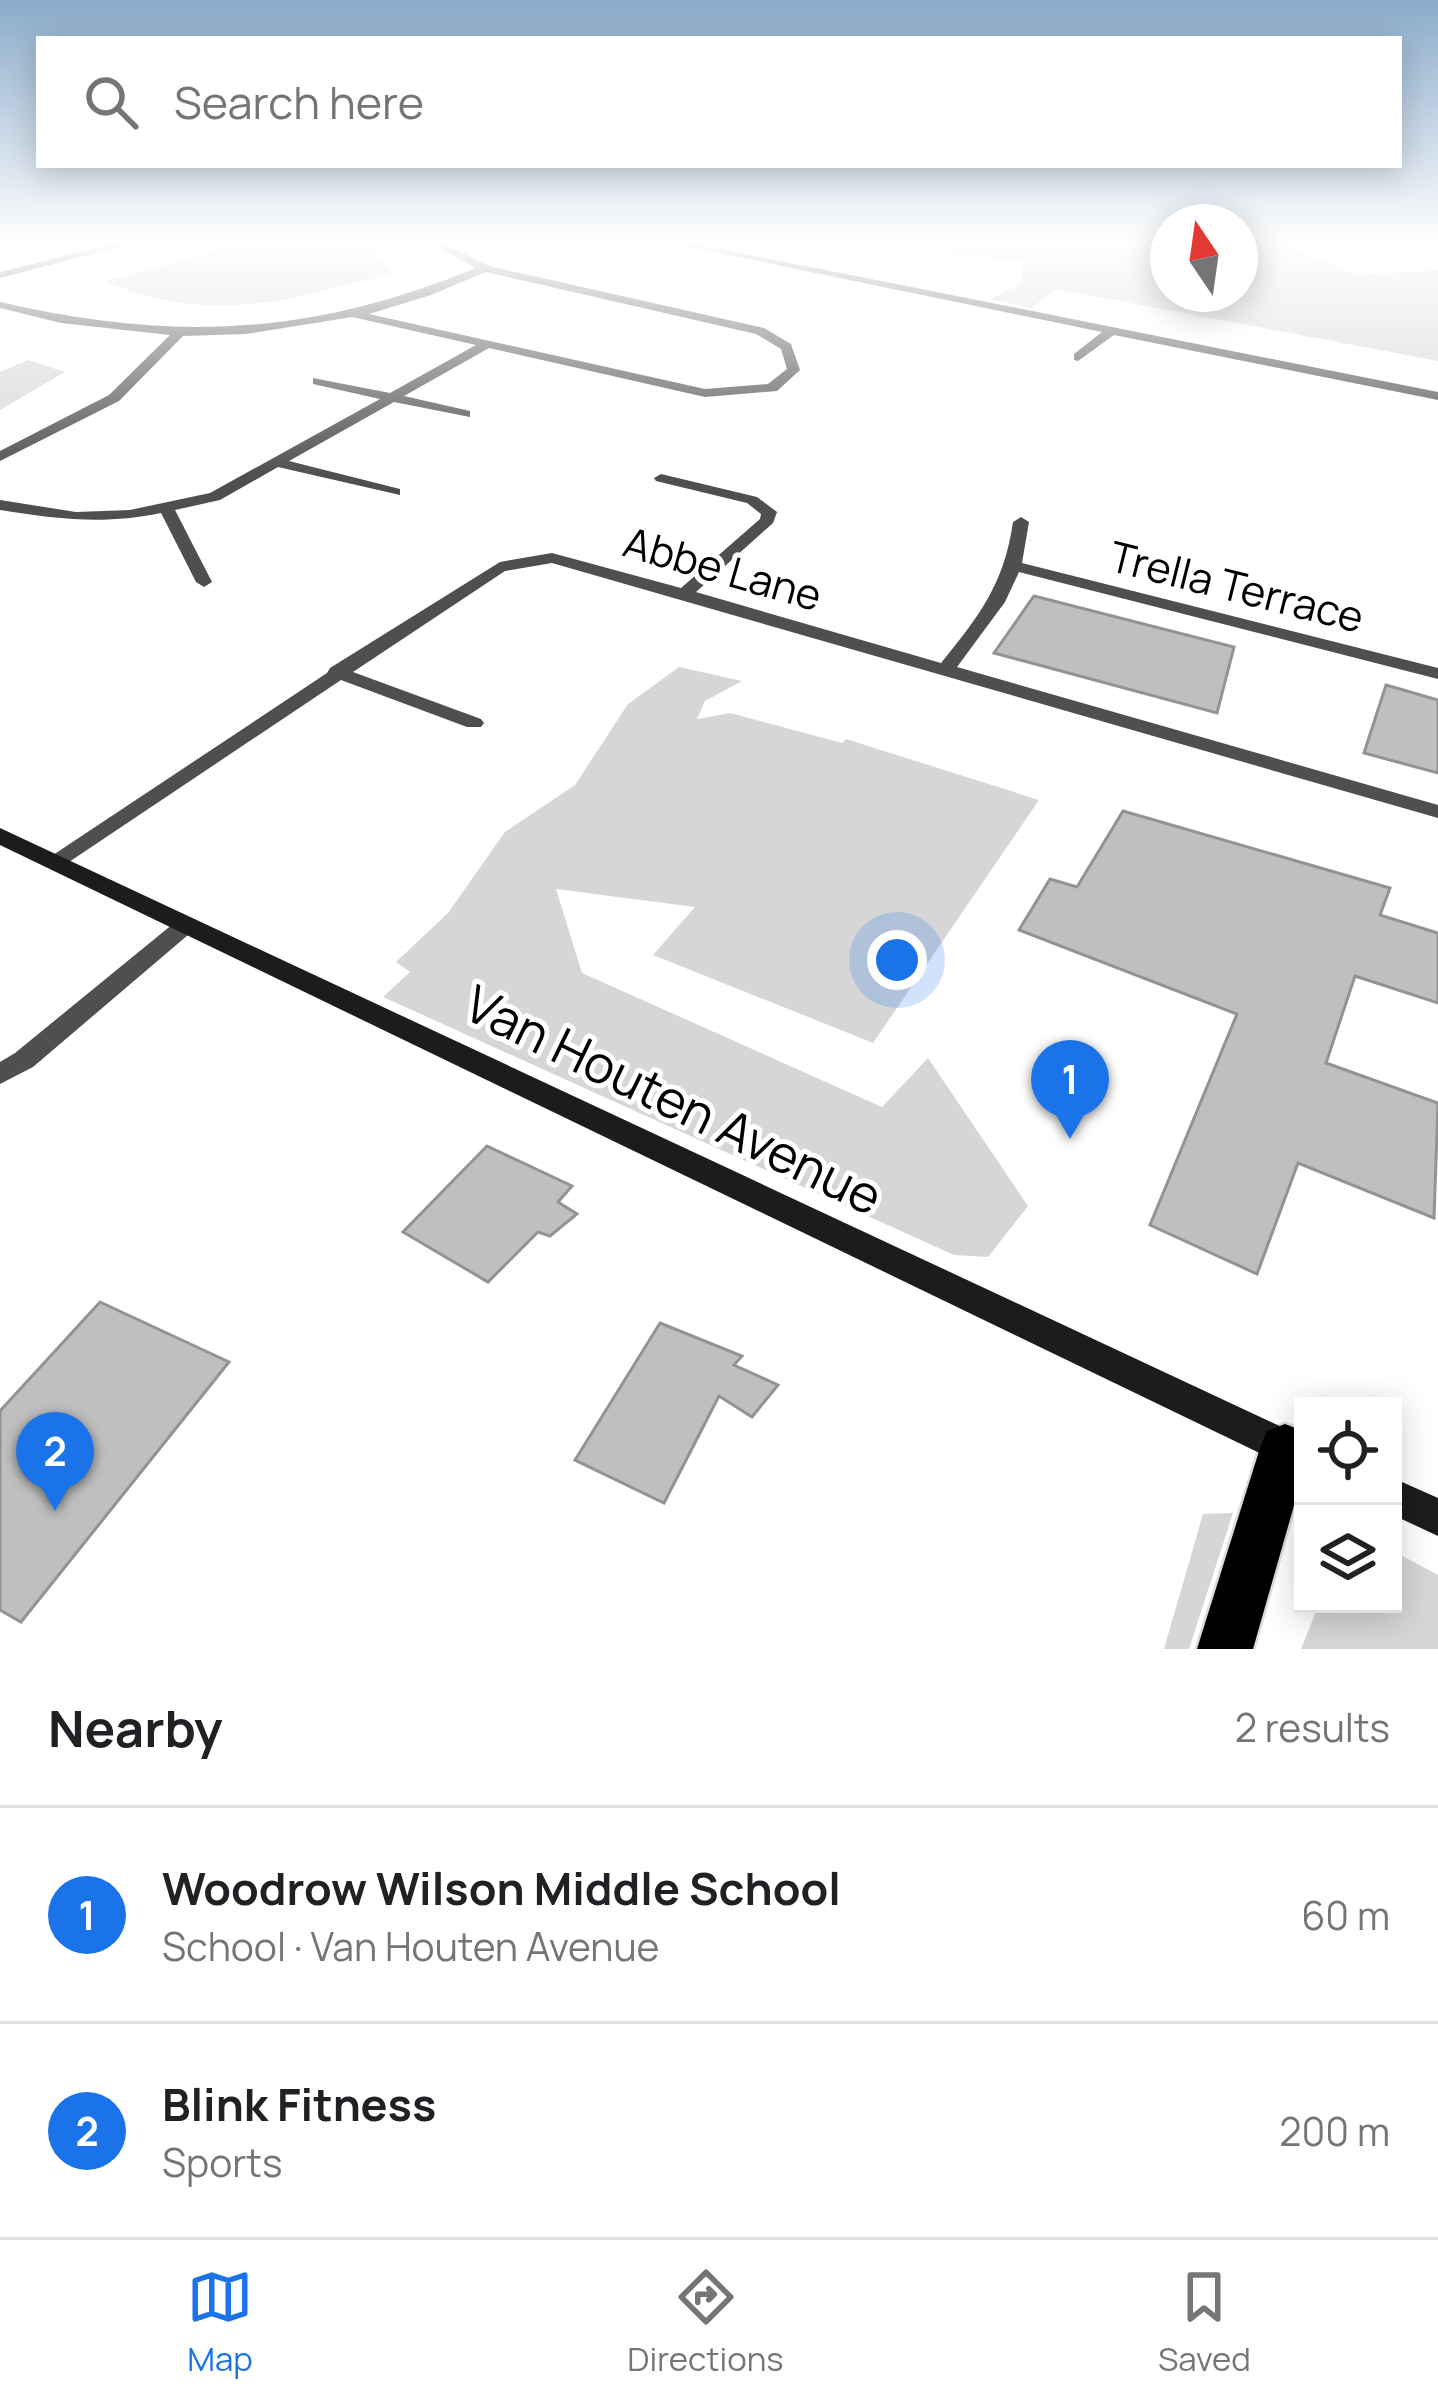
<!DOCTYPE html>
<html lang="en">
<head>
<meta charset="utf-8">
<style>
  body { margin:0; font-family:Manrope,sans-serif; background:#f2f2f2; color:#202124 }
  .controls { position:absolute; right:36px; bottom:36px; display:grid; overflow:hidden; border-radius:0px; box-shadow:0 6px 30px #0003 }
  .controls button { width:108px; height:108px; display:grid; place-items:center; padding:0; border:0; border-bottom:3px solid #e0e0e0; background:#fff; color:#202124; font:60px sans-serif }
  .compass { position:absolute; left:1150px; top:204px; width:108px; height:108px; border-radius:50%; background:#fff; box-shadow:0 6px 30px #0003; rotate:347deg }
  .you { position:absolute; left:897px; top:960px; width:42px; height:42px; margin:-30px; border:9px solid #fff; border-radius:50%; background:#1a73e8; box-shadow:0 0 0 18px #1a73e833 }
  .badge { display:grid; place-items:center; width:78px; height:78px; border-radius:50%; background:#1a73e8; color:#fff; font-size:39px; font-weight:700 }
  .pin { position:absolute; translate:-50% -99px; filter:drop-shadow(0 3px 6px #0008) }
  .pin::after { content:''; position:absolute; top:63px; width:42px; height:36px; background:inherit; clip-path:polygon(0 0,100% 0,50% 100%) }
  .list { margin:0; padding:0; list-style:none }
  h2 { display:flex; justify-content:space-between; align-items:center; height:156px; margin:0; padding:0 48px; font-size:51px }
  h2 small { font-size:39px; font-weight:400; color:#757577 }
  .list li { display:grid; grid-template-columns:78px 1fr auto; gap:36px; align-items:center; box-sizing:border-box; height:216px; padding:0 48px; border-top:3px solid #e0e0e0 }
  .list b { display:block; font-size:45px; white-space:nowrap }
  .list p { margin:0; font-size:39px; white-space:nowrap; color:#757577 }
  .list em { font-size:39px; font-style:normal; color:#757577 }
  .icon { flex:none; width:66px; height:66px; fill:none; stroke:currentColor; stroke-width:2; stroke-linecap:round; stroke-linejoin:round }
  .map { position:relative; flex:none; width:1438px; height:1649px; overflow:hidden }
  .search { position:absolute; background:#fff; box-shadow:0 6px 30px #0003; left:36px; right:36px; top:36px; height:132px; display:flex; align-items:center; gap:30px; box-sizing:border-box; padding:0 42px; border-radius:0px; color:#757577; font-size:45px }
  .sheet { height:588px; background:#fff }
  nav { display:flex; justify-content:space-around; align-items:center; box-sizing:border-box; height:168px; border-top:3px solid #e0e0e0; background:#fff; font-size:33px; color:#757577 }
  nav a { display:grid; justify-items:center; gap:6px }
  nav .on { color:#1a73e8 }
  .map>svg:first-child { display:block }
</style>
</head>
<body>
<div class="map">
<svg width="1438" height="1649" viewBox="0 0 1438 1649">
  <rect width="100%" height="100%" fill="#fff"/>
  <g fill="#d6d6d6">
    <path d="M 245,244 L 370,244 L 392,272 C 374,280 356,282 337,287 C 259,310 182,315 105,281 Z"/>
    <path d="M 890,244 L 1168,244 L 1168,294 L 1240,294 L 1240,244 L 1280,244 L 1358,275 L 1438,270 L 1438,361 L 1056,289 L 1032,308 L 990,299 L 1022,283 L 1021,270 L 1028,263 Z"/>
    <path d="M 28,360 L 65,372 L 0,410 L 0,372 Z"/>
    <path d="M 679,667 L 742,681 L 705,701 L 697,719 L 730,713 L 842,743 L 846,739 L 1039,800 L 873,1043 L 653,955 L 695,907 L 556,889 L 582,973 L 882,1107 L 928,1058 L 1028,1206 L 988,1257 L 954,1255 L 383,997 L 410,972 L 396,962 L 448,913 L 505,832 L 575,785 L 628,704 Z"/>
    <path d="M 1233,1513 L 1189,1649 L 1164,1649 L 1203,1514 Z"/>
    <path d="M 1393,1551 L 1438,1575 L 1438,1649 L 1301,1649 L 1319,1604 L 1393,1604 Z"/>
  </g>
  <g fill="#bfbfbf" stroke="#939393" stroke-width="3">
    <path d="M 1034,596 L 1234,647 L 1217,713 L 994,653 Z"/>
    <path d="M 1386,685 L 1438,700 L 1438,773 L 1364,753 Z"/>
    <path d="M 1123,811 L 1390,888 L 1380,915 L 1438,933 L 1438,1003 L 1355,976 L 1326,1063 L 1438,1103 L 1434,1218 L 1298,1163 L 1257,1274 L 1150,1225 L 1237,1014 L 1019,930 L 1050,879 L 1077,887 Z"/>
    <path d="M 487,1146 L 572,1186 L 558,1202 L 577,1214 L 550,1236 L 538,1232 L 488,1282 L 403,1232 Z"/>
    <path d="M 100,1302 L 229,1362 L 21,1622 L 0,1610 L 0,1411 Z"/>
    <path d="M 660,1323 L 742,1356 L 734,1365 L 778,1385 L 752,1417 L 719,1396 L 664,1503 L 575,1460 Z"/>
  </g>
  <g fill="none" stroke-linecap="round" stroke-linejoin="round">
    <defs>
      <path id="trunk" d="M 1285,1424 L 1303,1431 L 1303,1474 L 1253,1649 L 1197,1649 L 1260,1448 L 1267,1431 Z"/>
    </defs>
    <use href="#trunk" stroke="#dbdbdb" stroke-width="5"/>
    <g fill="#4f4f4f" fill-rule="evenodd">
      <path d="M 112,244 L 130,244 L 0,278 L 0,272 Z"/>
      <path d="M 432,244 L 445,244 L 489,266 L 764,328 L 791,344 L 800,370 L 777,391 L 705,397 L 489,348 L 404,396 L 470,411 L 470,417 L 394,402 L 289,461 L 400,489 L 400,495 L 278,467 L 220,500 L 175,510 L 212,582 L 204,587 L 196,582 L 161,513 C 103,525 58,519 0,510 L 0,500 L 76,512 L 130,510 L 210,493 L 380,399 L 313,384 L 313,378 L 390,393 L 476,345 L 352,317 L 246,334 L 183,336 L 119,401 L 0,461 L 0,451 L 109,395 L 170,335 L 61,323 L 0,308 L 0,302 C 173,342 311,336 476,268 ZM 486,272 L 756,334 L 781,349 L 787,369 L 768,384 L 705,389 L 369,314 L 431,295 Z"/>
      <path d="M 675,244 L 696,244 L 1438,392 L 1438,400 L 1114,335 L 1078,361 L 1074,360 L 1074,354 L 1102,332 Z"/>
      <path d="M 661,474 L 757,497 L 777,512 L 773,523 L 696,592 L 941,663 C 980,615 1004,584 1013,522 L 1021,517 L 1029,522 L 1022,563 L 1438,668 L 1438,679 L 1019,572 L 1005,602 L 957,667 L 1438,805 L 1438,818 L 552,563 L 505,571 L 353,672 L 481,719 L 484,723 L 481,727 L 467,727 L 341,680 L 63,866 L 55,868 L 44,861 L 327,673 L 330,668 L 500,562 L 552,553 L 681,588 L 760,519 L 761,514 L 747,503 L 656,481 L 654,478 Z"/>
      <path d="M 187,916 L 198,924 L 195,929 L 33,1067 L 0,1084 L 0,1062 L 15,1053 L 179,919 Z"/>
    </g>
    <g fill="#1c1c1c" fill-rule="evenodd">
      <path d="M 0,828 L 1303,1437 L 1303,1474 L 0,845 Z"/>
      <path d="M 1393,1478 L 1438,1498 L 1438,1536 L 1393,1515 Z"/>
    </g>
    <use href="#trunk" fill="#000" fill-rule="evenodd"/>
  </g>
  <linearGradient id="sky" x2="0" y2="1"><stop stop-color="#8aabca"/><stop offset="0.51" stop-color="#fff"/><stop offset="1" stop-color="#fff" stop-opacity="0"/></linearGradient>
  <rect width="1438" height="475" fill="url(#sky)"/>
  <g text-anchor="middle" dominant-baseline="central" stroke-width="10" stroke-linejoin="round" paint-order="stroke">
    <g font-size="42" fill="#000" stroke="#fff">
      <text transform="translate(723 568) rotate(16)">Abbe Lane</text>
      <text transform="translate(1237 586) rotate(14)">Trella Terrace</text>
    </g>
    <g font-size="51" fill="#000" stroke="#fff">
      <text transform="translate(674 1099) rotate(26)">Van Houten Avenue</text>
    </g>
  </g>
</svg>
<div class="controls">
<button><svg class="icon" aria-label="locate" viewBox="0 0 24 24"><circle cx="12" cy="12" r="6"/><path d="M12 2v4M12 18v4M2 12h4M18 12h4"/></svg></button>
<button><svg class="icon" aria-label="layers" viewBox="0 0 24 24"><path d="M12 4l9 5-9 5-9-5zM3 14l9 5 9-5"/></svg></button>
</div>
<svg class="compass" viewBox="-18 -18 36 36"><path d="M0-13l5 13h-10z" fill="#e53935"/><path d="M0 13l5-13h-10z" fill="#757577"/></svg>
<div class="you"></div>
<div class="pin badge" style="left:1070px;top:1139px">1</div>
<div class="pin badge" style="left:55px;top:1511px">2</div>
<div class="search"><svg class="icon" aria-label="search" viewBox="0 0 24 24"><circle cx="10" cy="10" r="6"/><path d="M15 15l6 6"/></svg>Search here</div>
</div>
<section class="sheet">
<h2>Nearby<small>2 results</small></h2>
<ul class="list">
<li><span class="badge">1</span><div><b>Woodrow Wilson Middle School</b><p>School · Van Houten Avenue</p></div><em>60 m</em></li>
<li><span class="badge">2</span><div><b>Blink Fitness</b><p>Sports</p></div><em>200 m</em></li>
</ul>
</section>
<nav>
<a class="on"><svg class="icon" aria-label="map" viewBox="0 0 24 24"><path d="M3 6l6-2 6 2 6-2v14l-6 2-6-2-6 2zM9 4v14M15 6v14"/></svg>Map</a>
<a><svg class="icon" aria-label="directions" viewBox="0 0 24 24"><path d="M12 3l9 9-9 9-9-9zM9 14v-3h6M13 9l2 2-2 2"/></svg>Directions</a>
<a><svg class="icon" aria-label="saved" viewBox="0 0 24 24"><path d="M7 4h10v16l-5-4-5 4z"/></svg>Saved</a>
</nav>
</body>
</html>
